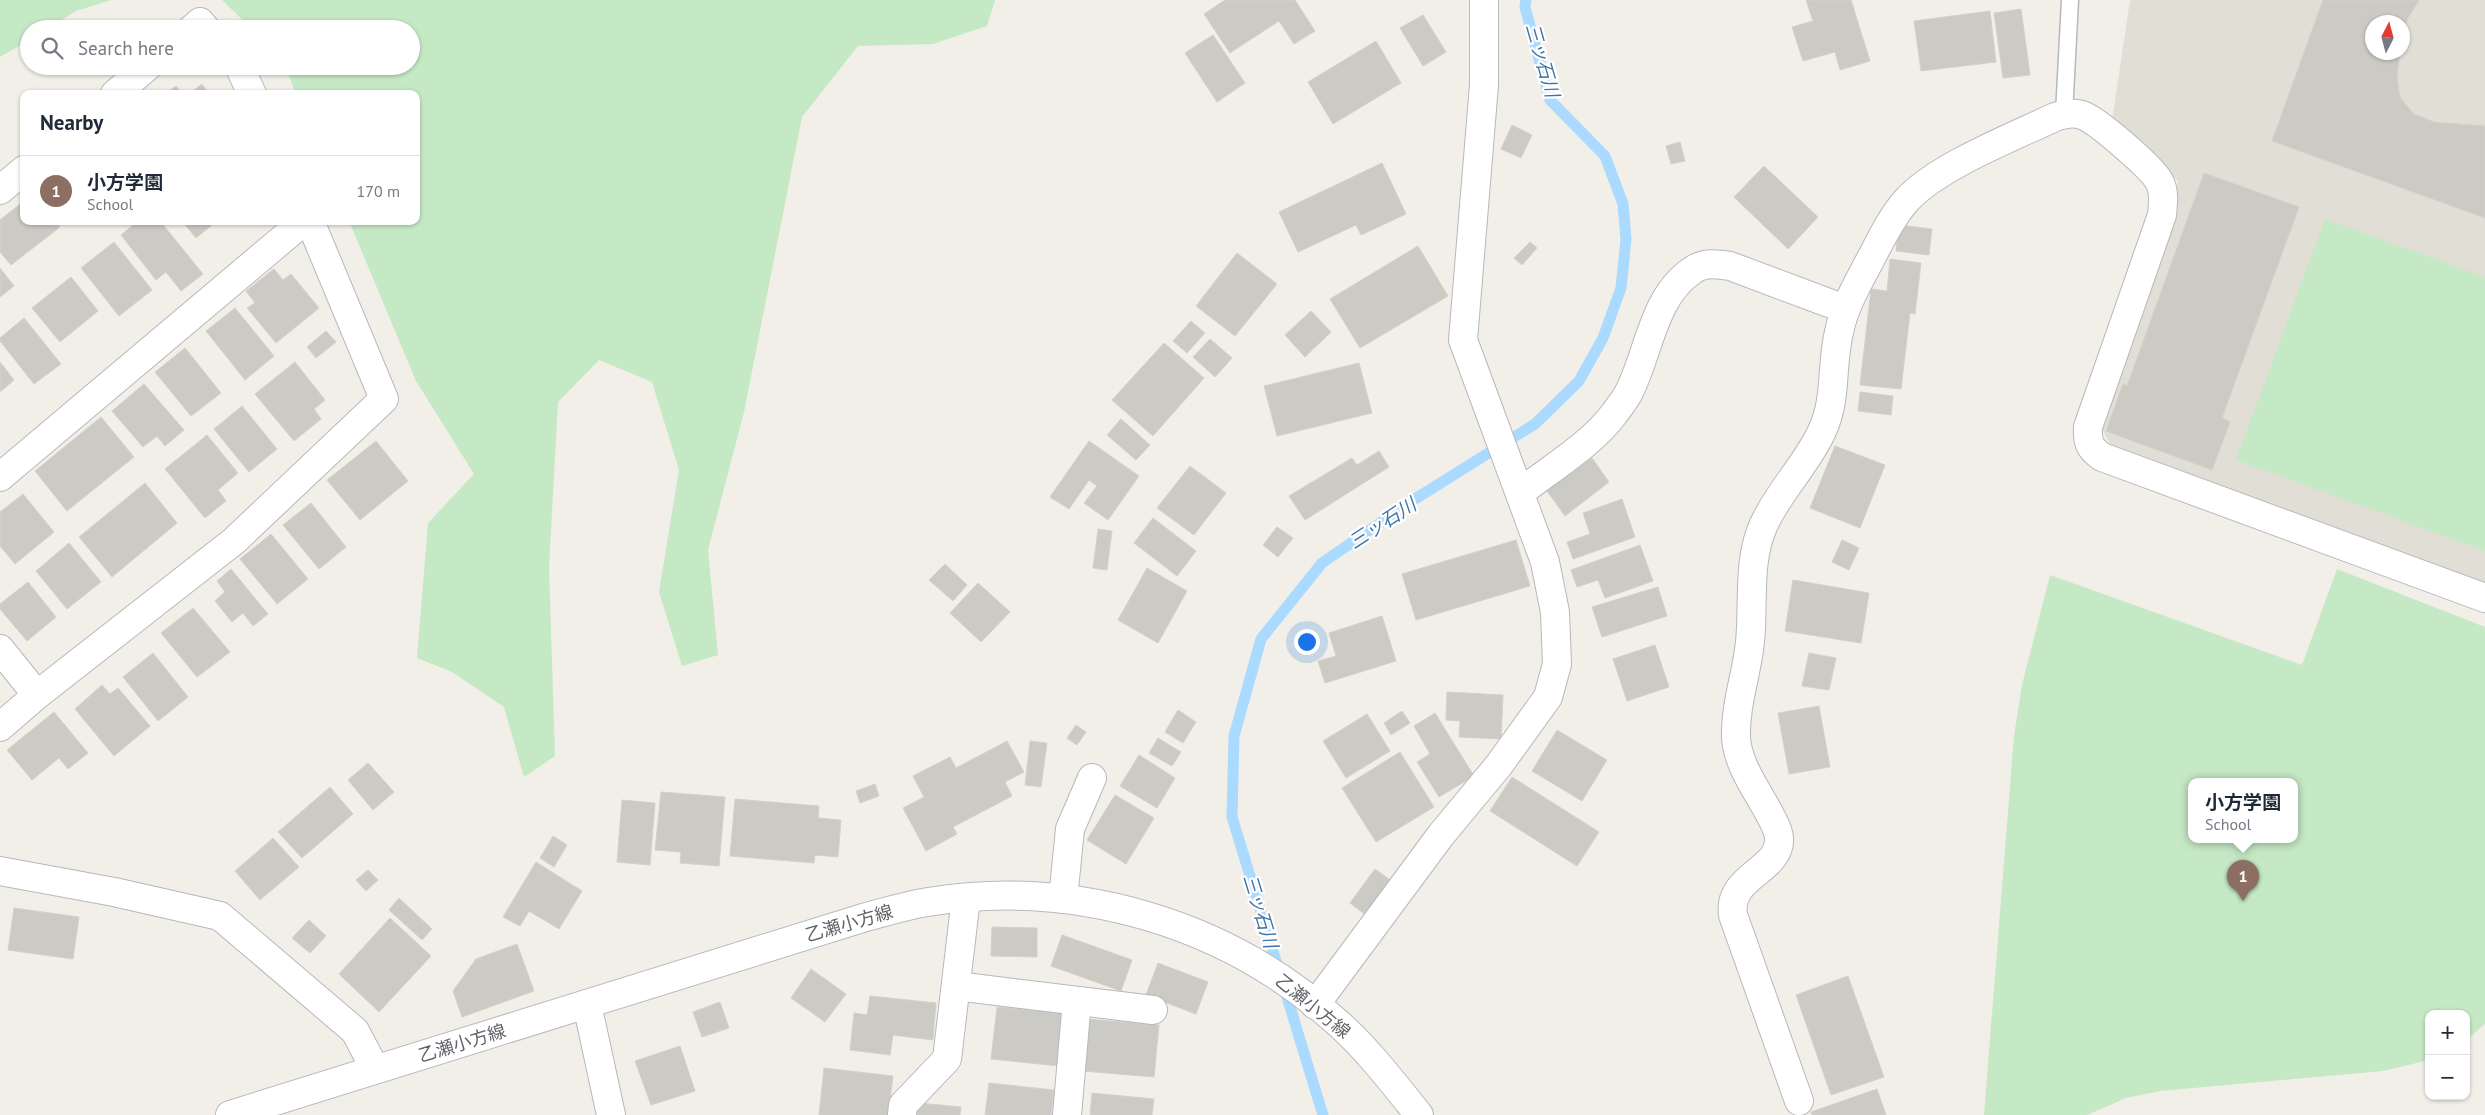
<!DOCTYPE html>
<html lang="en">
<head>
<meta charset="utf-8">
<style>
  body { margin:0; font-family:"PT Sans","Noto Sans JP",sans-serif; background:#f2f2f3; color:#1f2937 }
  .controls { position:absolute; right:15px; bottom:15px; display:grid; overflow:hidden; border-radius:10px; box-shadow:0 1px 4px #0004 }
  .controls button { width:45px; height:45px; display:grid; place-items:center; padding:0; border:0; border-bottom:1px solid #e0e1e3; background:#fff; color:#1f2937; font:25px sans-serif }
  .compass { position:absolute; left:2365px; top:15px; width:45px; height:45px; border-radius:50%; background:#fff; box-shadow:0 1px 4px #0004; rotate:6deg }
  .you { position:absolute; left:1306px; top:641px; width:18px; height:18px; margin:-12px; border:4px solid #fff; border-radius:50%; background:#1a73e8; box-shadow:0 0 0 8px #1a73e833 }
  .badge { display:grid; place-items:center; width:32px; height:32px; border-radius:50%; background:#2563eb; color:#fff; font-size:16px; font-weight:700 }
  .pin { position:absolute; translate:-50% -41px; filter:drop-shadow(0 1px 2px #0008) }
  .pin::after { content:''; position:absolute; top:26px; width:18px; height:15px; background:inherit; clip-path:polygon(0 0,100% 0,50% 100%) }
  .popup { position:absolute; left:2188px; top:778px; width:110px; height:65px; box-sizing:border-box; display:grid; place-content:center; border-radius:10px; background:#fff; filter:drop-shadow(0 1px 4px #0005); font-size:16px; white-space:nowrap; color:#747a83 }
  .popup b { font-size:19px; color:#1f2937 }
  .popup::after { content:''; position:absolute; left:50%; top:100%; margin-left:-10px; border:10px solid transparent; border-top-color:#fff }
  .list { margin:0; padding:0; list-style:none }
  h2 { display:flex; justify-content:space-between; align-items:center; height:65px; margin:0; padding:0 20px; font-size:21px }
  h2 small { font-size:16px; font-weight:400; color:#747a83 }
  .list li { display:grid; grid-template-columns:32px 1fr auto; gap:15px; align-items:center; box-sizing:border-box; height:70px; padding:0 20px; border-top:1px solid #e0e1e3 }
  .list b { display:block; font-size:19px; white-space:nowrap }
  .list p { margin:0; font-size:16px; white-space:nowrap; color:#747a83 }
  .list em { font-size:16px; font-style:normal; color:#747a83 }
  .icon { flex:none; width:28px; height:28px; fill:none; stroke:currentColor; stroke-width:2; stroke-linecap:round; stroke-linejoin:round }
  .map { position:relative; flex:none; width:2485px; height:1115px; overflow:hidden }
  .search { position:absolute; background:#fff; box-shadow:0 1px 4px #0004; left:20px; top:20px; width:400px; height:55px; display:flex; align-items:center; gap:12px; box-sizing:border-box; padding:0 18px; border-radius:28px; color:#747a83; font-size:19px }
  .panel { position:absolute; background:#fff; box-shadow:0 1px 4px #0004; left:20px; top:90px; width:400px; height:135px; border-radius:10px }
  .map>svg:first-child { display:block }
</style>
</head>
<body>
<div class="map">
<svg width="2485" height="1115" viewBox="0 0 2485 1115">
  <rect width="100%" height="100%" fill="#f1efe8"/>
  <path fill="#e1ded6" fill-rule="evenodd" d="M 2130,0 L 2485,0 L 2485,584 L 2115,452 L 2100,426 L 2178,181 L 2112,121 ZM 2372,22 L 2402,22 L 2402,52 L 2372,52 Z"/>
  <g fill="#c5e8c5" fill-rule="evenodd">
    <path d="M 0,0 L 111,0 L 76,11 L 47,29 L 29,29 L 29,40 L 0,57 Z"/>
    <path d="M 222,0 L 995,0 L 987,26 L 933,44 L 858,46 L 802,117 L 744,412 L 708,550 L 718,655 L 682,666 L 659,592 L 679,470 L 652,382 L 599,360 L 558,402 L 549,567 L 555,756 L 524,777 L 504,707 L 452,672 L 417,658 L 428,523 L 474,474 L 416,381 L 349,221 L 416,221 L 416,94 L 296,94 L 285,66 L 411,66 L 411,29 L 252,29 Z"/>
    <path d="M 2325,219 L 2485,277 L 2485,551 L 2236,460 Z"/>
    <path d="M 2337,569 L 2485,627 L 2485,1024 L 2466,1040 L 2466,1014 L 2429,1014 L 2429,1060 L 2383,1071 L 2160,1091 L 2126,1098 L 2087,1115 L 1984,1115 L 2014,736 L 2022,685 L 2050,575 L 2302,665 ZM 2192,782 L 2294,782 L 2294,840 L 2192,840 Z"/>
  </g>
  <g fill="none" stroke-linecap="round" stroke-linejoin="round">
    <path stroke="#aadaff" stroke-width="11" d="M 1323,1115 L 1232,817 L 1234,736 L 1261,639 L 1322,563 L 1415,499 L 1535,424 L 1579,381 L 1603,338 L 1621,288 L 1626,239 L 1623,204 L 1605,156 L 1550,100 L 1525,7 L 1526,0"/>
  </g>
  <g fill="#cccac5" stroke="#d6d1c6">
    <path d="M 1225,0 L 1295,0 L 1315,31 L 1294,44 L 1279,21 L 1230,53 L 1204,14 Z"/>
    <path d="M 1806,0 L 1851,0 L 1870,61 L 1840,70 L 1835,52 L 1803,61 L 1792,27 L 1813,21 Z"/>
    <path d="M 2323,0 L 2419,0 L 2408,18 L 2402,37 L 2402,22 L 2372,22 L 2372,52 L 2400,52 L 2397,77 L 2400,98 L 2414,114 L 2434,122 L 2485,126 L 2485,218 L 2272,141 Z"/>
    <path d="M 2021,9 L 2030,75 L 2003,78 L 1994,13 Z"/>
    <path d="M 1990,11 L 1996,62 L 1921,71 L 1914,21 Z"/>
    <path d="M 1423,15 L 1446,52 L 1423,66 L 1400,28 Z"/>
    <path d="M 1213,35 L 1245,83 L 1217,102 L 1185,53 Z"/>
    <path d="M 1376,41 L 1401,83 L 1333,124 L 1308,82 Z"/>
    <path d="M 202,84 L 209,94 L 189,94 Z"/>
    <path d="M 176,86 L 182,94 L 166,94 Z"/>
    <path d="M 1512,125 L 1532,135 L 1521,158 L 1501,149 Z"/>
    <path d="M 1680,142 L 1685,161 L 1671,164 L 1666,146 Z"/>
    <path d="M 1382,163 L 1406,214 L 1361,235 L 1356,225 L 1298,252 L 1279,212 Z"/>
    <path d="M 1764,166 L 1818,217 L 1788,249 L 1734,197 Z"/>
    <path d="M 2204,173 L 2299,207 L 2222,418 L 2230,422 L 2212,470 L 2106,431 L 2123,384 L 2127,386 Z"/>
    <path d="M 24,201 L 24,221 L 55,221 L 60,227 L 11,265 L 0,252 L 0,220 Z"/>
    <path d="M 138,221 L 160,221 L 203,274 L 181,291 L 166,272 L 156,280 L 121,235 Z"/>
    <path d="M 182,221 L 217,221 L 196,238 Z"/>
    <path d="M 1899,225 L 1932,229 L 1929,255 L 1896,251 Z"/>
    <path d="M 114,242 L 152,290 L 119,316 L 81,268 Z"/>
    <path d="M 1530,242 L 1537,248 L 1522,265 L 1514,258 Z"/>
    <path d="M 1418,246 L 1448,296 L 1360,348 L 1330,299 Z"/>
    <path d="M 1237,253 L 1277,284 L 1235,336 L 1196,306 Z"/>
    <path d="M 1890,259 L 1921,263 L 1915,314 L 1910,313 L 1901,389 L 1860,385 L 1871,289 L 1887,291 Z"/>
    <path d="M 0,268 L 14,286 L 0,297 Z"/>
    <path d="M 274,269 L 283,280 L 291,274 L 319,308 L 276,343 L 247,308 L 255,303 L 246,291 Z"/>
    <path d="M 71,277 L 98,311 L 60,342 L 32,308 Z"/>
    <path d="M 235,308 L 274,356 L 245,380 L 206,331 Z"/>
    <path d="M 1311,311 L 1331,332 L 1305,357 L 1285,335 Z"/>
    <path d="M 24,318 L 61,364 L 34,384 L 0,341 L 0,338 Z"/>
    <path d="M 1191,321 L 1205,333 L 1187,353 L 1173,341 Z"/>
    <path d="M 326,331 L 336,342 L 316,358 L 307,347 Z"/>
    <path d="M 1210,339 L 1232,358 L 1215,377 L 1193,357 Z"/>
    <path d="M 1164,343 L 1204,378 L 1153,436 L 1112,400 Z"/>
    <path d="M 185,348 L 221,393 L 191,416 L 155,372 Z"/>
    <path d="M 0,362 L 14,380 L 0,392 Z"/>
    <path d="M 295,362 L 325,400 L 314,409 L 321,419 L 294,441 L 255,394 Z"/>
    <path d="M 1359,363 L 1372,413 L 1277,436 L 1264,386 Z"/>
    <path d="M 144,384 L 184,430 L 165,446 L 157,436 L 143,447 L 112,411 Z"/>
    <path d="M 1860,392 L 1893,396 L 1891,415 L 1858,411 Z"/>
    <path d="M 242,406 L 277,449 L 249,472 L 214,429 Z"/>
    <path d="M 101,417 L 134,457 L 67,511 L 35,471 Z"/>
    <path d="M 1121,419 L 1150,445 L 1136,460 L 1107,435 Z"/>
    <path d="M 207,435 L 238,473 L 218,490 L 226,501 L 205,518 L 165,469 Z"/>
    <path d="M 376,441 L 408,481 L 360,520 L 327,480 Z"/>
    <path d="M 1089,441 L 1139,476 L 1108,520 L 1084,503 L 1097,486 L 1089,480 L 1069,509 L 1050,497 Z"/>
    <path d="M 1835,446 L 1885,465 L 1860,528 L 1810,508 Z"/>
    <path d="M 1379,451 L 1389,467 L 1305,520 L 1289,496 L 1352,458 L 1357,465 Z"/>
    <path d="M 1592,458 L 1609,482 L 1565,516 L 1547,491 Z"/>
    <path d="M 1190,466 L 1226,493 L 1194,535 L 1157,508 Z"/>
    <path d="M 145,483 L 177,523 L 112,577 L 79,537 Z"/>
    <path d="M 23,494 L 54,532 L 15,564 L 0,546 L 0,512 Z"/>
    <path d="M 1622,499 L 1635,537 L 1573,559 L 1567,542 L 1590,534 L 1583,513 Z"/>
    <path d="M 311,503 L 346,547 L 319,569 L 283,525 Z"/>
    <path d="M 1153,518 L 1196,551 L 1177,576 L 1134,543 Z"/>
    <path d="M 1277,527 L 1293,538 L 1278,557 L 1263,545 Z"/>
    <path d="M 1098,529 L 1112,531 L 1107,570 L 1093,568 Z"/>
    <path d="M 271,534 L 308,579 L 277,604 L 240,559 Z"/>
    <path d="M 1516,540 L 1530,586 L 1416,620 L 1402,574 Z"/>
    <path d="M 1842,540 L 1859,548 L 1849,570 L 1832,562 Z"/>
    <path d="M 69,543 L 101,582 L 67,609 L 36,571 Z"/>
    <path d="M 1640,545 L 1653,581 L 1605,598 L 1598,580 L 1577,587 L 1571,570 Z"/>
    <path d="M 945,564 L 967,585 L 953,601 L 929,580 Z"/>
    <path d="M 1147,568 L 1187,591 L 1158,643 L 1118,620 Z"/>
    <path d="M 231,569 L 268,614 L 253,626 L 243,613 L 232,622 L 215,601 L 225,592 L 217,581 Z"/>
    <path d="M 1793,580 L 1869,593 L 1861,643 L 1785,631 Z"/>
    <path d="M 28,582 L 56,617 L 27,641 L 0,609 L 0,604 Z"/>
    <path d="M 978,583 L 1010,612 L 981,642 L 950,613 Z"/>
    <path d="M 1658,587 L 1667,616 L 1602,637 L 1592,607 Z"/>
    <path d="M 193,608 L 230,652 L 197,677 L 161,633 Z"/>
    <path d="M 1382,616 L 1396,661 L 1325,683 L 1318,661 L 1336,656 L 1329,633 Z"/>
    <path d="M 1655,645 L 1669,687 L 1627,701 L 1613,659 Z"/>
    <path d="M 153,653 L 188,697 L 158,721 L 123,677 Z"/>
    <path d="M 1809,653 L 1836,658 L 1829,690 L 1802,686 Z"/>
    <path d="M 102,685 L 110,694 L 118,688 L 150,726 L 114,756 L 75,709 Z"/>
    <path d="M 1447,692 L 1503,695 L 1501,739 L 1459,737 L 1460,721 L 1446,720 Z"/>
    <path d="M 1819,706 L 1830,767 L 1789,774 L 1778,713 Z"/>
    <path d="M 1178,710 L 1196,722 L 1183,743 L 1165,732 Z"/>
    <path d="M 1402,711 L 1410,723 L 1391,735 L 1384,723 Z"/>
    <path d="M 54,712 L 88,753 L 68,769 L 59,758 L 32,780 L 7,750 Z"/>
    <path d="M 1435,713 L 1474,776 L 1439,797 L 1417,762 L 1430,754 L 1414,726 Z"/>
    <path d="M 1367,714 L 1390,751 L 1346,778 L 1323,741 Z"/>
    <path d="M 1076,725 L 1086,732 L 1077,745 L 1067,738 Z"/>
    <path d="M 1557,730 L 1607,760 L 1582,801 L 1532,771 Z"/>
    <path d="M 1158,738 L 1181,752 L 1172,766 L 1149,753 Z"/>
    <path d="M 1007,741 L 1024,772 L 1005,782 L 1012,796 L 953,827 L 957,834 L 926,851 L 903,808 L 924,797 L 913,776 L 950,757 L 956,768 Z"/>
    <path d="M 1030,741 L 1047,743 L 1041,787 L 1025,785 Z"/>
    <path d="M 1400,752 L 1434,807 L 1376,842 L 1342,788 Z"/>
    <path d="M 1139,755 L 1175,778 L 1157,808 L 1120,786 Z"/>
    <path d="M 368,763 L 394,792 L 373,810 L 348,780 Z"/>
    <path d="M 1512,777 L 1599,832 L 1577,866 L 1490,811 Z"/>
    <path d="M 875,784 L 879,796 L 860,803 L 856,791 Z"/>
    <path d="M 330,787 L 353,814 L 302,858 L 278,832 Z"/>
    <path d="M 661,792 L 725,797 L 719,866 L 680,863 L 681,852 L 655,850 Z"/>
    <path d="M 1115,795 L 1154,818 L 1126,864 L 1087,840 Z"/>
    <path d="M 735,799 L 819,806 L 818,818 L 841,820 L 838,857 L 815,855 L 814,863 L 730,856 Z"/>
    <path d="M 622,800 L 655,803 L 650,865 L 617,862 Z"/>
    <path d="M 553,836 L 567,845 L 554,867 L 540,858 Z"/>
    <path d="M 273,838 L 299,867 L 260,900 L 235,871 Z"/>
    <path d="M 536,862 L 582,891 L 559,929 L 529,911 L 520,926 L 503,917 Z"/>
    <path d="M 1375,869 L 1393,882 L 1367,916 L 1350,903 Z"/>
    <path d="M 368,870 L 378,880 L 366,891 L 356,880 Z"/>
    <path d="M 399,898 L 432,929 L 422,940 L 389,910 Z"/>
    <path d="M 14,908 L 79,917 L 73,959 L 8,950 Z"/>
    <path d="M 390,918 L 431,956 L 379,1012 L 339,974 Z"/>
    <path d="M 309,920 L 326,936 L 310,953 L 292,938 Z"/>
    <path d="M 992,927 L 1037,928 L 1037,957 L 991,956 Z"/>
    <path d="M 1062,935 L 1132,960 L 1121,991 L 1051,966 Z"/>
    <path d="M 517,944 L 534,991 L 462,1017 L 453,991 L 476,959 Z"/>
    <path d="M 1158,963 L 1208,982 L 1196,1014 L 1146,995 Z"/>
    <path d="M 811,969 L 846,994 L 825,1022 L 791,998 Z"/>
    <path d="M 1848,976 L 1884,1077 L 1831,1095 L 1796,995 Z"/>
    <path d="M 870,996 L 936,1003 L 933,1040 L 893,1035 L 890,1055 L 850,1050 L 854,1013 L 867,1015 Z"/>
    <path d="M 720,1002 L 729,1028 L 702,1037 L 693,1012 Z"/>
    <path d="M 997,1007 L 1064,1013 L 1059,1066 L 991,1059 Z"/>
    <path d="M 1087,1019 L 1159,1025 L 1154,1077 L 1083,1071 Z"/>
    <path d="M 680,1046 L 695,1091 L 651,1105 L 635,1061 Z"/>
    <path d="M 824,1068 L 893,1076 L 888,1115 L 819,1115 Z"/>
    <path d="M 989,1083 L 1054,1090 L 1051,1115 L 985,1115 Z"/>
    <path d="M 1877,1089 L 1886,1115 L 1812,1115 L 1811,1112 Z"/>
    <path d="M 1092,1093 L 1154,1099 L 1152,1115 L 1090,1115 Z"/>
    <path d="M 919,1103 L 961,1107 L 960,1115 L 917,1115 Z"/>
  </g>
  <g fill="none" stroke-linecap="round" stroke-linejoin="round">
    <defs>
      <path id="lane" d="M 2064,114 L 2070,0"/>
      <g id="street">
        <path d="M 192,29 L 200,22 L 206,29"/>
        <path d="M 239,66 L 252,94"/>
        <path d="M 115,94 L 148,66"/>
        <path d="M 0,190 L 24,170"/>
        <path d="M 0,477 L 304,221"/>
        <path d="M 1521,492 C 1550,469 1592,444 1614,414 C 1619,407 1625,400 1629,392 C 1649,353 1653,296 1693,270 C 1704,262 1718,264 1730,266 L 1845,309"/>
        <path d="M 0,649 L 37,695 L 234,541 L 384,399 L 310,221"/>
        <path d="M 0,727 L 37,695"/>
        <path d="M 0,871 L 114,892 L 220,916 L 355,1031 L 375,1069"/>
        <path d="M 1063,899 L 1070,829 L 1092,778"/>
        <path d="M 956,986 L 1153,1010"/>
        <path d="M 587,1004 L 611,1115"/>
        <path d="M 1315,1005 L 1441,835 L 1499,765 L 1548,697 L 1557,664 L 1555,612 L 1545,562 L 1463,340 L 1484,85 L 1484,0"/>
        <path d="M 1799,1101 L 1733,915 C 1727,875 1782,871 1779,837 C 1778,828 1772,819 1768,811 C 1756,789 1737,763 1736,737 C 1735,705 1747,673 1750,642 C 1754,604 1747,560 1764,524 C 1779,491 1807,464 1822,431 C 1837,400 1831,364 1839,332 C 1844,307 1857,285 1869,262 C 1880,242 1890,219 1906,201 C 1936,167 2013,137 2055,117 C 2064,114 2073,112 2082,115 C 2097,120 2151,167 2159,181 C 2165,191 2163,204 2162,215 L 2088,427 C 2087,442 2090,449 2102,457 L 2485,598"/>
        <path d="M 902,1115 L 903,1105 L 947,1059 L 966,898"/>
        <path d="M 1067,1115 L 1077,1001"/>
      </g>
      <path id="secondary" d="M 230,1115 L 866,917 C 886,912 907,905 928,902 C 1076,878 1228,923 1339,1024 C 1369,1051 1394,1084 1419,1115"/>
    </defs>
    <use href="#lane" stroke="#b5b8bc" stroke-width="19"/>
    <use href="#street" stroke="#b5b8bc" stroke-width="30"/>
    <use href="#secondary" stroke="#b6babf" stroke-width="30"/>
    <use href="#lane" stroke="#fff" stroke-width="16"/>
    <use href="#street" stroke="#fff" stroke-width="28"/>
    <use href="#secondary" stroke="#fff" stroke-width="28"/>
  </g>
  <g text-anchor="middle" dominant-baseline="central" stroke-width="4.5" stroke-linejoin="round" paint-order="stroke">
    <g font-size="18" fill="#5f6368" stroke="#fff">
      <text transform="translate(849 923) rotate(-16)">乙瀬小方線</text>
      <text transform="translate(1313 1006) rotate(39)">乙瀬小方線</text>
      <text transform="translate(462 1043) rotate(-17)">乙瀬小方線</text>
    </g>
    <g font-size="19" font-style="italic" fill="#4174aa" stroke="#fff">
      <text transform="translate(1543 60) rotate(74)">三ッ石川</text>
      <text transform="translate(1382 523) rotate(-33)">三ッ石川</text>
      <text transform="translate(1261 911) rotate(73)">三ッ石川</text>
    </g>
  </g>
</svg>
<div class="controls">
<button>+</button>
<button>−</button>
</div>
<svg class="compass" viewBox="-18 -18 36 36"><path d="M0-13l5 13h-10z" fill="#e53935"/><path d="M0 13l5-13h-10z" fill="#747a83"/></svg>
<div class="you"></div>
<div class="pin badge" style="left:2243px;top:901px;background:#8d6e63">1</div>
<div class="popup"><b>小方学園</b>School</div>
<div class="search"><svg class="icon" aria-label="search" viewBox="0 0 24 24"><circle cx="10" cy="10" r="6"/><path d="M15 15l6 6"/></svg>Search here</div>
<section class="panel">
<h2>Nearby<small></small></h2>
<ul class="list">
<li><span class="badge" style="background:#8d6e63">1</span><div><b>小方学園</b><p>School</p></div><em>170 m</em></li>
</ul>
</section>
</div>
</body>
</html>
